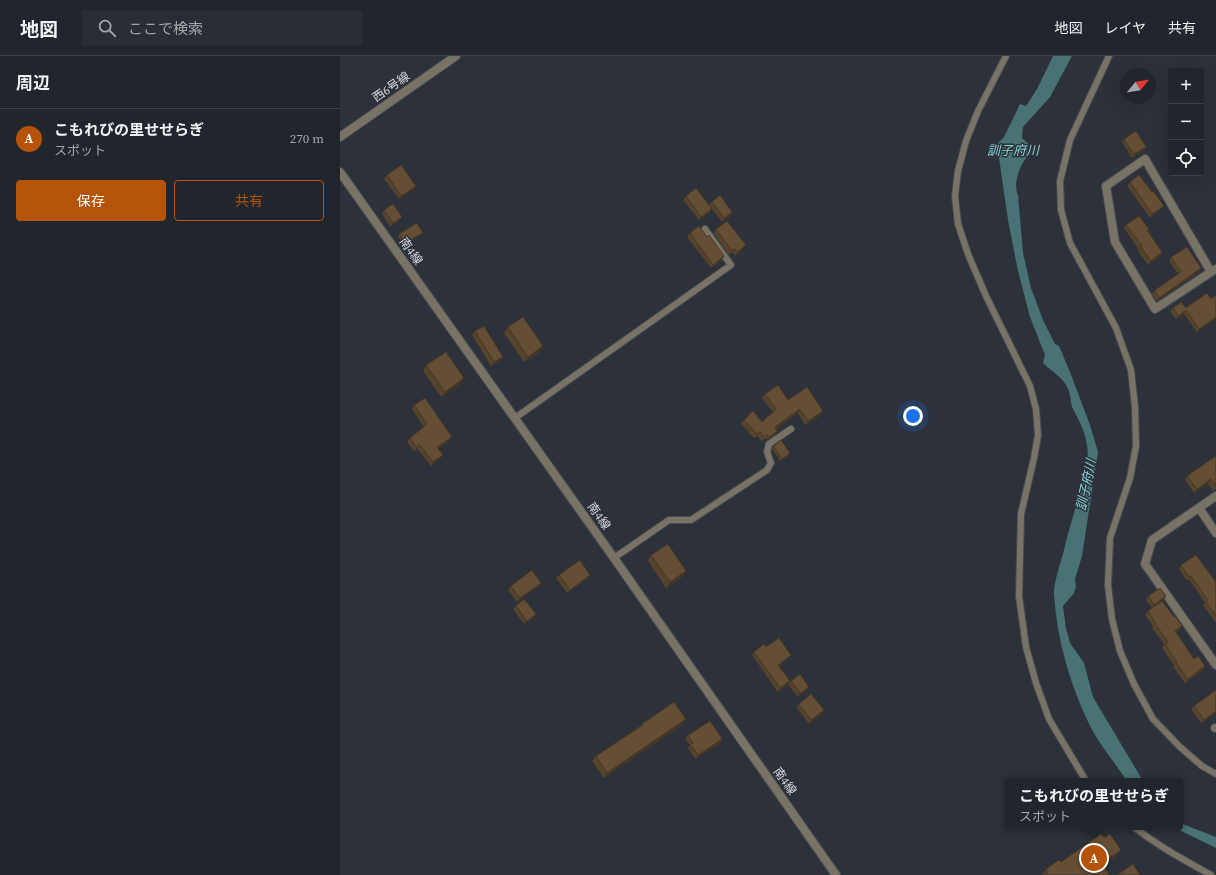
<!DOCTYPE html>
<html lang="ja">
<head>
<meta charset="utf-8">
<style>
  body { margin:0; font-family:"Source Serif 4","Noto Sans JP",serif; background:#292d34; color:#f1f3f6 }
  .controls { position:absolute; right:12px; top:12px; display:grid; overflow:hidden; border-radius:4px; box-shadow:0 4px 16px #0002 }
  .controls button { width:36px; height:36px; display:grid; place-items:center; padding:0; border:0; border-bottom:1px solid #3e4248; background:#21252c; color:#f1f3f6; font:20px sans-serif }
  .compass { position:absolute; left:780px; top:12px; width:36px; height:36px; border-radius:50%; background:#21252c; box-shadow:0 4px 16px #0002; rotate:60deg }
  .you { position:absolute; left:573px; top:360px; width:14px; height:14px; margin:-10px; border:3px solid #fff; border-radius:50%; background:#1a73e8; box-shadow:0 0 0 6px #1a73e833 }
  .badge { display:grid; place-items:center; width:26px; height:26px; border-radius:50%; background:#b45309; color:#fff; font-size:13px; font-weight:700 }
  .pin { position:absolute; translate:-50% -50%; border:2px solid #fff; box-shadow:0 1px 4px #0006 }
  .popup { position:absolute; left:665px; top:722px; width:178px; height:52px; box-sizing:border-box; display:grid; place-content:center; border-radius:4px; background:#21252c; filter:drop-shadow(0 1px 3px #0005); font-size:13px; white-space:nowrap; color:#a2a5a9 }
  .popup b { font-size:15px; color:#f1f3f6 }
  .popup::after { content:''; position:absolute; left:50%; top:100%; margin-left:-8px; border:8px solid transparent; border-top-color:#21252c }
  .list { margin:0; padding:0; list-style:none }
  h2 { display:flex; justify-content:space-between; align-items:center; height:52px; margin:0; padding:0 16px; font-size:17px }
  h2 small { font-size:13px; font-weight:400; color:#a2a5a9 }
  .list li { display:grid; grid-template-columns:26px 1fr auto; gap:12px; align-items:center; box-sizing:border-box; height:60px; padding:0 16px; border-top:1px solid #3e4248 }
  .list b { display:block; font-size:15px; white-space:nowrap }
  .list p { margin:0; font-size:13px; white-space:nowrap; color:#a2a5a9 }
  .list em { font-size:13px; font-style:normal; color:#a2a5a9 }
  .actions { display:flex; gap:8px; padding:12px 16px }
  .actions a { flex:1; padding:9px 0; border:1px solid #b45309; border-radius:4px; text-align:center; font-size:14px; color:#b45309 }
  .actions .main { background:#b45309; color:#fff }
  .icon { flex:none; width:22px; height:22px; fill:none; stroke:currentColor; stroke-width:2; stroke-linecap:round; stroke-linejoin:round }
  .map { position:relative; flex:none; width:876px; height:819px; overflow:hidden }
  header { display:flex; align-items:center; gap:24px; box-sizing:border-box; height:56px; padding:0 20px; background:#21252c; border-bottom:1px solid #3e4248 }
  header strong { font-size:19px }
  nav { display:flex; gap:22px; margin-inline-start:auto; font-size:14px }
  .search { width:280px; height:36px; background:#292d34; display:flex; align-items:center; gap:10px; box-sizing:border-box; padding:0 14px; border-radius:4px; color:#a2a5a9; font-size:15px }
  main { display:flex }
  aside { flex:1; background:#21252c }
  .map>svg:first-child { display:block }
</style>
</head>
<body>
<header>
<strong>地図</strong>
<div class="search"><svg class="icon" aria-label="search" viewBox="0 0 24 24"><circle cx="10" cy="10" r="6"/><path d="M15 15l6 6"/></svg>ここで検索</div>
<nav><a>地図</a><a>レイヤ</a><a>共有</a></nav>
</header>
<main>
<aside>
<h2>周辺<small></small></h2>
<ul class="list">
<li><span class="badge">A</span><div><b>こもれびの里せせらぎ</b><p>スポット</p></div><em>270 m</em></li>
</ul>
<div class="actions"><a class="main">保存</a><a>共有</a></div>
</aside>
<div class="map">
<svg width="876" height="819" viewBox="0 0 876 819">
  <rect width="100%" height="100%" fill="#2c313a"/>
  <g fill="#487274">
    <path d="M 713,0 L 732,0 L 710,41 L 683,71 L 682,82 L 693,92 L 693,95 C 691,97 688,99 686,102 C 679,111 673,129 678,139 L 683,197 L 691,232 L 703,264 L 715,288 L 719,290 L 730,316 L 750,369 L 758,396 L 742,500 L 735,523 L 736,531 L 734,537 L 723,550 L 726,572 L 730,587 L 744,607 L 753,641 L 803,725 L 787,725 C 775,707 760,689 750,670 C 730,629 717,584 714,539 C 713,530 720,508 723,498 C 727,480 733,461 738,443 C 744,423 751,405 746,384 C 744,373 738,363 733,353 C 730,347 731,339 728,333 C 724,322 711,315 703,307 L 705,299 L 690,261 L 678,215 L 668,164 L 657,88 L 664,81 L 680,48 L 686,50 L 697,33 Z"/>
    <path d="M 840,767 L 876,781 L 876,792 L 833,771 L 840,771 Z"/>
  </g>
  <g fill="none" stroke-linecap="round" stroke-linejoin="round">
    <defs>
      <g id="service">
        <path d="M 666,0 L 638,55 L 626,85 L 618,115 L 615,140 L 618,168 L 628,198 L 646,240 L 690,330 L 696,353 L 698,379 L 694,402 L 681,458 L 679,540 L 686,591 L 696,627 L 709,663 L 746,725"/>
        <path d="M 769,0 L 730,84 L 720,125 L 721,154 L 730,187 L 776,272 L 791,314 L 795,351 L 796,390 L 790,422 L 770,482 L 768,529 L 772,563 L 780,595 L 794,628 L 813,663 L 840,691 L 862,710 L 876,718"/>
        <path d="M 175,362 L 391,209 L 365,173"/>
        <path d="M 274,502 L 329,464 L 351,464 L 427,414 L 431,407 L 427,396 L 429,388 L 451,373"/>
        <path d="M 794,771 C 818,790 844,804 871,819"/>
      </g>
      <g id="minor">
        <path d="M 0,116 L 274,502 L 496,819"/>
        <path d="M 871,216 L 805,103 L 766,130 L 775,186 L 815,253 L 871,216 L 876,213"/>
        <path d="M 876,440 L 812,484 L 805,508 L 876,609"/>
        <path d="M 859,452 L 876,477"/>
        <path d="M 875,672 L 876,672"/>
      </g>
      <path id="tertiary" d="M 0,81 L 116,0"/>
    </defs>
    <use href="#service" stroke="#484c55" stroke-width="8"/>
    <use href="#minor" stroke="#484c55" stroke-width="10"/>
    <use href="#tertiary" stroke="#484c55" stroke-width="10"/>
    <use href="#service" stroke="#787365" stroke-width="6"/>
    <use href="#minor" stroke="#787365" stroke-width="8"/>
    <use href="#tertiary" stroke="#787365" stroke-width="8"/>
  </g>
  <g fill="#56432e">
    <path d="M 784,83 L 806,91 L 804,94 L 792,102 L 782,86 Z"/>
    <path d="M 47,119 L 76,130 L 73,134 L 59,143 L 44,123 Z"/>
    <path d="M 790,126 L 812,136 L 824,150 L 821,153 L 810,162 L 787,130 Z"/>
    <path d="M 346,140 L 372,153 L 369,157 L 359,164 L 343,144 Z"/>
    <path d="M 372,146 L 392,156 L 390,160 L 382,166 L 369,149 Z"/>
    <path d="M 44,154 L 62,161 L 59,165 L 50,171 L 42,158 Z"/>
    <path d="M 786,169 L 809,173 L 808,175 L 822,196 L 820,200 L 808,209 L 798,195 L 799,194 L 784,172 Z"/>
    <path d="M 376,173 L 403,193 L 395,200 L 392,196 L 389,199 L 374,177 Z"/>
    <path d="M 350,177 L 382,204 L 371,212 L 347,181 Z"/>
    <path d="M 59,178 L 82,178 L 63,189 L 58,180 Z"/>
    <path d="M 831,201 L 859,216 L 817,245 L 812,238 L 815,234 L 838,218 L 829,205 Z"/>
    <path d="M 871,243 L 876,263 L 857,276 L 844,258 L 836,263 L 830,255 L 833,252 L 846,252 Z"/>
    <path d="M 168,271 L 200,296 L 184,306 L 164,277 Z"/>
    <path d="M 135,275 L 163,301 L 160,304 L 151,310 L 132,279 Z"/>
    <path d="M 86,309 L 120,328 L 101,341 L 83,315 Z"/>
    <path d="M 425,338 L 448,344 L 481,359 L 465,369 L 458,357 L 436,373 L 435,379 L 426,384 L 425,382 L 422,385 L 417,380 L 414,382 L 401,368 L 404,364 L 422,366 L 433,356 L 422,342 Z"/>
    <path d="M 74,349 L 109,385 L 98,393 L 103,399 L 100,402 L 91,410 L 77,392 L 74,395 L 67,386 L 70,382 L 84,371 L 72,353 Z"/>
    <path d="M 434,389 L 449,399 L 440,405 L 432,393 Z"/>
    <path d="M 876,400 L 876,433 L 873,435 L 868,428 L 854,437 L 845,424 L 847,420 Z"/>
    <path d="M 311,499 L 346,515 L 342,521 L 326,532 L 308,505 Z"/>
    <path d="M 841,509 L 876,527 L 875,528 L 876,530 L 876,567 L 863,549 L 865,547 L 849,523 L 847,525 L 839,513 Z"/>
    <path d="M 219,519 L 248,522 L 227,537 L 216,522 Z"/>
    <path d="M 201,527 L 199,530 L 177,546 L 168,534 L 171,530 Z"/>
    <path d="M 808,540 L 826,540 L 822,545 L 834,561 L 842,570 L 839,574 L 836,576 L 854,603 L 865,610 L 863,614 L 845,627 L 833,611 L 834,609 L 822,592 L 824,588 L 812,572 L 813,570 L 805,559 L 808,555 L 812,552 L 806,544 Z"/>
    <path d="M 176,550 L 193,562 L 184,568 L 173,553 Z"/>
    <path d="M 426,591 L 451,599 L 448,602 L 439,610 L 447,629 L 438,636 L 412,599 L 414,596 Z"/>
    <path d="M 451,625 L 469,631 L 466,634 L 458,641 L 448,629 Z"/>
    <path d="M 876,634 L 876,657 L 861,667 L 851,653 L 854,650 Z"/>
    <path d="M 459,648 L 484,654 L 481,658 L 469,668 L 456,651 Z"/>
    <path d="M 302,668 L 342,669 L 264,722 L 252,705 L 256,700 L 300,670 Z"/>
    <path d="M 348,679 L 382,683 L 380,687 L 355,703 L 348,692 L 350,689 L 345,683 Z"/>
    <path d="M 776,801 L 763,810 L 769,819 L 702,819 L 706,813 L 721,806 Z"/>
  </g>
  <g fill="#463725">
    <path d="M 806,91 L 804,94 L 792,102 L 794,98 Z"/>
    <path d="M 76,130 L 73,134 L 59,143 L 61,140 Z"/>
    <path d="M 824,150 L 821,153 L 810,162 L 812,158 Z"/>
    <path d="M 372,153 L 369,157 L 359,164 L 361,161 Z"/>
    <path d="M 392,156 L 390,160 L 382,166 L 384,162 Z"/>
    <path d="M 62,161 L 59,165 L 50,171 L 53,167 Z"/>
    <path d="M 83,177 L 82,178 L 63,189 L 65,187 Z"/>
    <path d="M 406,189 L 403,193 L 395,200 L 397,196 Z"/>
    <path d="M 822,196 L 820,200 L 808,209 L 811,205 Z"/>
    <path d="M 384,200 L 382,204 L 371,212 L 373,209 Z"/>
    <path d="M 861,212 L 859,216 L 817,245 L 819,242 Z"/>
    <path d="M 846,254 L 844,258 L 836,263 L 838,260 Z"/>
    <path d="M 876,261 L 876,263 L 857,276 L 859,273 Z"/>
    <path d="M 203,290 L 200,296 L 184,306 L 188,301 Z"/>
    <path d="M 163,301 L 160,304 L 151,310 L 154,306 Z"/>
    <path d="M 124,322 L 120,328 L 101,341 L 105,336 Z"/>
    <path d="M 460,353 L 458,357 L 433,375 L 435,371 Z"/>
    <path d="M 483,355 L 481,359 L 465,369 L 468,365 Z"/>
    <path d="M 437,375 L 435,379 L 426,384 L 429,381 Z"/>
    <path d="M 112,381 L 109,385 L 94,395 L 97,391 Z"/>
    <path d="M 450,397 L 449,399 L 440,405 L 442,403 Z"/>
    <path d="M 103,399 L 100,402 L 91,410 L 93,406 Z"/>
    <path d="M 871,423 L 868,428 L 854,437 L 857,433 Z"/>
    <path d="M 346,515 L 342,521 L 326,532 L 330,526 Z"/>
    <path d="M 250,519 L 248,522 L 227,537 L 230,534 Z"/>
    <path d="M 201,527 L 199,530 L 177,546 L 180,542 Z"/>
    <path d="M 826,540 L 824,544 L 812,552 L 814,549 Z"/>
    <path d="M 196,558 L 193,562 L 184,568 L 187,565 Z"/>
    <path d="M 842,570 L 839,574 L 832,579 L 835,575 Z"/>
    <path d="M 865,610 L 863,614 L 845,627 L 848,623 Z"/>
    <path d="M 450,625 L 447,629 L 438,636 L 440,632 Z"/>
    <path d="M 469,631 L 466,634 L 458,641 L 460,637 Z"/>
    <path d="M 484,654 L 481,658 L 469,668 L 471,664 Z"/>
    <path d="M 876,655 L 876,657 L 861,667 L 864,664 Z"/>
    <path d="M 346,663 L 342,669 L 264,722 L 267,717 Z"/>
    <path d="M 382,683 L 380,687 L 355,703 L 358,699 Z"/>
    <path d="M 781,794 L 776,801 L 756,814 L 762,807 Z"/>
  </g>
  <g fill="#644e35" stroke="#463725">
    <path d="M 796,75 L 806,91 L 794,98 L 784,83 Z"/>
    <path d="M 61,109 L 76,130 L 61,140 L 47,119 Z"/>
    <path d="M 799,119 L 812,136 L 813,135 L 824,150 L 812,158 L 790,126 Z"/>
    <path d="M 356,132 L 372,153 L 361,161 L 346,140 Z"/>
    <path d="M 380,139 L 392,156 L 384,162 L 372,146 Z"/>
    <path d="M 53,148 L 62,161 L 53,167 L 44,154 Z"/>
    <path d="M 799,160 L 809,173 L 807,174 L 822,196 L 811,205 L 801,191 L 802,190 L 786,169 Z"/>
    <path d="M 387,165 L 406,189 L 397,196 L 395,193 L 392,195 L 376,173 Z"/>
    <path d="M 77,167 L 83,177 L 65,187 L 59,178 Z"/>
    <path d="M 359,170 L 367,181 L 369,179 L 384,200 L 373,209 L 350,177 Z"/>
    <path d="M 847,191 L 861,212 L 819,242 L 815,234 L 841,216 L 831,201 Z"/>
    <path d="M 867,237 L 871,243 L 876,239 L 876,261 L 859,273 L 846,254 L 838,260 L 833,252 L 841,246 L 846,252 Z"/>
    <path d="M 183,261 L 203,290 L 188,301 L 168,271 Z"/>
    <path d="M 144,270 L 163,301 L 154,306 L 135,275 Z"/>
    <path d="M 106,296 L 124,322 L 105,336 L 86,309 Z"/>
    <path d="M 438,329 L 448,344 L 467,331 L 483,355 L 468,365 L 460,353 L 435,371 L 437,375 L 429,381 L 427,378 L 425,381 L 420,376 L 417,378 L 404,364 L 413,355 L 422,366 L 436,353 L 425,338 Z"/>
    <path d="M 85,342 L 112,381 L 97,391 L 103,399 L 93,406 L 79,388 L 76,391 L 70,382 L 87,368 L 74,349 Z"/>
    <path d="M 441,384 L 450,397 L 442,403 L 434,391 L 434,389 Z"/>
    <path d="M 876,400 L 876,430 L 871,423 L 857,433 L 847,420 Z"/>
    <path d="M 328,488 L 346,515 L 330,526 L 311,499 Z"/>
    <path d="M 856,499 L 876,526 L 875,528 L 876,530 L 876,560 L 866,546 L 868,544 L 851,520 L 849,521 L 841,509 Z"/>
    <path d="M 240,504 L 250,519 L 230,534 L 219,519 Z"/>
    <path d="M 192,514 L 201,527 L 180,542 L 171,530 Z"/>
    <path d="M 820,532 L 826,540 L 814,549 L 808,540 Z"/>
    <path d="M 184,543 L 196,558 L 187,565 L 176,550 Z"/>
    <path d="M 822,545 L 834,561 L 835,560 L 842,570 L 835,575 L 854,603 L 858,600 L 865,610 L 848,623 L 836,607 L 837,606 L 825,588 L 828,586 L 815,568 L 816,567 L 808,555 Z"/>
    <path d="M 439,582 L 451,599 L 438,609 L 450,625 L 440,632 L 414,596 L 424,588 L 426,591 Z"/>
    <path d="M 460,618 L 469,631 L 460,637 L 451,625 Z"/>
    <path d="M 876,634 L 876,655 L 864,664 L 854,650 Z"/>
    <path d="M 471,638 L 484,654 L 471,664 L 459,648 Z"/>
    <path d="M 334,646 L 346,663 L 267,717 L 256,700 L 303,669 L 302,668 Z"/>
    <path d="M 370,665 L 382,683 L 358,699 L 350,688 L 353,687 L 348,679 Z"/>
    <path d="M 761,778 L 764,782 L 770,778 L 781,794 L 762,807 L 769,819 L 704,819 L 708,816 L 706,813 L 719,804 L 721,806 Z"/>
    <path d="M 793,808 L 800,819 L 777,819 Z"/>
  </g>
  <g text-anchor="middle" dominant-baseline="central" stroke-width="3" stroke-linejoin="round" paint-order="stroke">
    <g font-size="12" fill="#d8dbe1" stroke="#2c313a">
      <text transform="translate(51 31) rotate(-35)">西6号線</text>
      <text transform="translate(71 195) rotate(55)">南4線</text>
      <text transform="translate(259 460) rotate(55)">南4線</text>
      <text transform="translate(445 725) rotate(55)">南4線</text>
    </g>
    <g font-size="13" font-style="italic" fill="#87d6d8" stroke="#2c313a">
      <text x="673" y="94">訓子府川</text>
      <text transform="translate(746 429) rotate(-78)">訓子府川</text>
    </g>
  </g>
</svg>
<div class="controls">
<button>+</button>
<button>−</button>
<button><svg class="icon" aria-label="locate" viewBox="0 0 24 24"><circle cx="12" cy="12" r="6"/><path d="M12 2v4M12 18v4M2 12h4M18 12h4"/></svg></button>
</div>
<svg class="compass" viewBox="-18 -18 36 36"><path d="M0-13l5 13h-10z" fill="#e53935"/><path d="M0 13l5-13h-10z" fill="#a2a5a9"/></svg>
<div class="you"></div>
<div class="pin badge" style="left:754px;top:802px">A</div>
<div class="popup"><b>こもれびの里せせらぎ</b>スポット</div>
</div>
</main>
</body>
</html>
